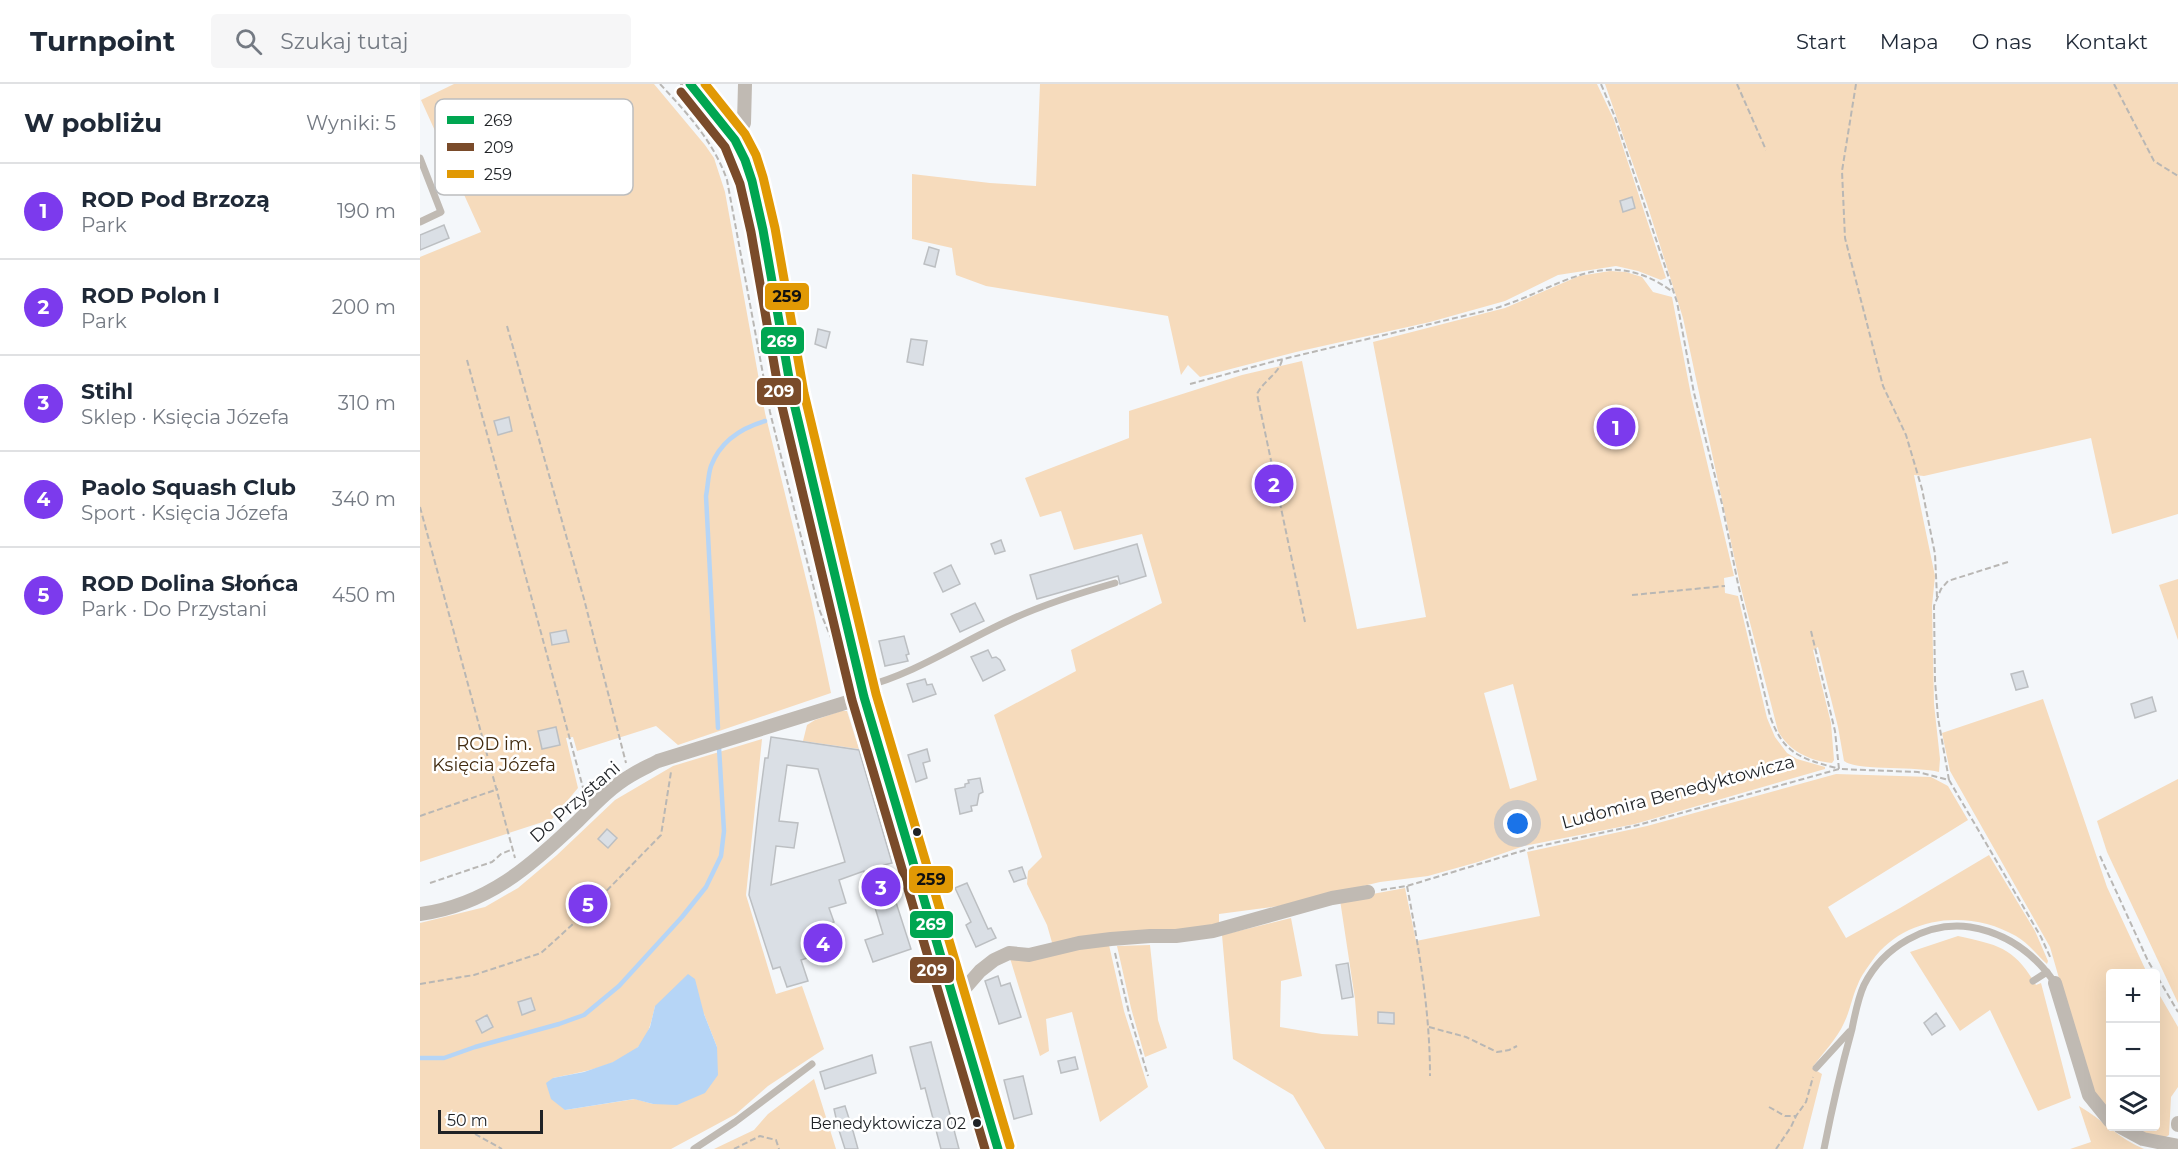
<!DOCTYPE html>
<html lang="pl">
<head>
<meta charset="utf-8">
<style>
  body { margin:0; font-family:Montserrat,sans-serif; background:#f6f6f7; color:#1f2937 }
  .controls { position:absolute; right:18px; bottom:18px; display:grid; overflow:hidden; border-radius:6px; box-shadow:0 6px 24px #0002 }
  .controls button { width:54px; height:54px; display:grid; place-items:center; padding:0; border:0; border-bottom:2px solid #e0e1e3; background:#fff; color:#1f2937; font:30px sans-serif }
  .scale { position:absolute; left:18px; bottom:15px; width:105px; box-sizing:border-box; padding-left:6px; border:3px solid #1f2226; border-top:0; font-size:16px; line-height:21px; white-space:nowrap; color:#1f2226; -webkit-text-stroke:4px #fff; paint-order:stroke }
  .you { position:absolute; left:1098px; top:740px; width:21px; height:21px; margin:-15px; border:4px solid #fff; border-radius:50%; background:#1a73e8; box-shadow:0 0 0 9px #1a73e833 }
  .badge { display:grid; place-items:center; width:39px; height:39px; border-radius:50%; background:#7c3aed; color:#fff; font-size:20px; font-weight:700 }
  .pin { position:absolute; translate:-50% -50%; border:3px solid #fff; box-shadow:0 2px 6px #0006 }
  .list { margin:0; padding:0; list-style:none }
  h2 { display:flex; justify-content:space-between; align-items:center; height:78px; margin:0; padding:0 24px; font-size:26px }
  h2 small { font-size:20px; font-weight:400; color:#747a83 }
  .list li { display:grid; grid-template-columns:39px 1fr auto; gap:18px; align-items:center; box-sizing:border-box; height:96px; padding:0 24px; border-top:2px solid #e0e1e3 }
  .list b { display:block; font-size:22px; white-space:nowrap }
  .list p { margin:0; font-size:20px; white-space:nowrap; color:#747a83 }
  .list em { font-size:20px; font-style:normal; color:#747a83 }
  .icon { flex:none; width:33px; height:33px; fill:none; stroke:currentColor; stroke-width:2; stroke-linecap:round; stroke-linejoin:round }
  .map { position:relative; flex:none; width:1758px; height:1065px; overflow:hidden }
  header { display:flex; align-items:center; gap:36px; box-sizing:border-box; height:84px; padding:0 30px; background:#fff; border-bottom:2px solid #e0e1e3 }
  header strong { font-size:28px }
  nav { display:flex; gap:33px; margin-inline-start:auto; font-size:21px }
  .search { width:420px; height:54px; background:#f6f6f7; display:flex; align-items:center; gap:15px; box-sizing:border-box; padding:0 21px; border-radius:6px; color:#747a83; font-size:22px }
  main { display:flex }
  aside { flex:1; background:#fff }
  .map>svg:first-child { display:block }
</style>
</head>
<body>
<header>
<strong>Turnpoint</strong>
<div class="search"><svg class="icon" aria-label="search" viewBox="0 0 24 24"><circle cx="10" cy="10" r="6"/><path d="M15 15l6 6"/></svg>Szukaj tutaj</div>
<nav><a>Start</a><a>Mapa</a><a>O nas</a><a>Kontakt</a></nav>
</header>
<main>
<aside>
<h2>W pobliżu<small>Wyniki: 5</small></h2>
<ul class="list">
<li><span class="badge">1</span><div><b>ROD Pod Brzozą</b><p>Park</p></div><em>190 m</em></li>
<li><span class="badge">2</span><div><b>ROD Polon I</b><p>Park</p></div><em>200 m</em></li>
<li><span class="badge">3</span><div><b>Stihl</b><p>Sklep · Księcia Józefa</p></div><em>310 m</em></li>
<li><span class="badge">4</span><div><b>Paolo Squash Club</b><p>Sport · Księcia Józefa</p></div><em>340 m</em></li>
<li><span class="badge">5</span><div><b>ROD Dolina Słońca</b><p>Park · Do Przystani</p></div><em>450 m</em></li>
</ul>
</aside>
<div class="map">
<svg width="1758" height="1065" viewBox="0 0 1758 1065">
  <rect width="100%" height="100%" fill="#f4f7fa"/>
  <g fill="#f6dbbc" fill-rule="evenodd">
    <path d="M 34,0 L 234,0 L 285,61 L 294,74 L 305,108 L 345,329 L 391,515 L 411,609 L 258,661 L 236,642 L 157,667 L 153,653 L 146,654 L 158,704 L 132,735 L 0,778 L 0,173 L 61,148 L 1,16 Z"/>
    <path d="M 620,0 L 1177,0 L 1194,36 L 1246,194 L 1241,196 L 1218,187 L 1196,182 L 1138,191 L 1085,217 L 1010,238 L 876,268 L 780,293 L 768,281 L 761,291 L 748,232 L 566,202 L 536,191 L 532,164 L 492,155 L 492,90 L 570,99 L 616,102 Z"/>
    <path d="M 1185,0 L 1758,0 L 1758,430 L 1692,450 L 1671,354 L 1504,392 L 1494,391 L 1515,492 L 1512,522 L 1514,620 L 1520,675 L 1519,688 C 1497,682 1437,687 1424,677 L 1418,643 L 1398,563 L 1393,566 L 1411,639 L 1414,676 L 1412,679 C 1390,677 1369,667 1358,647 L 1320,500 L 1263,234 L 1227,120 Z"/>
    <path d="M 1190,187 L 1206,188 L 1222,193 L 1233,208 L 1252,213 L 1271,311 L 1314,492 L 1304,494 L 1305,509 L 1318,512 L 1347,634 L 1355,653 L 1367,669 L 1377,675 L 1405,683 L 1405,685 L 1215,740 L 1104,762 L 1058,778 L 1008,792 L 960,798 L 859,822 L 799,830 L 799,839 L 794,842 L 633,862 L 627,841 L 607,800 L 608,787 L 622,773 L 574,631 L 656,587 L 651,566 L 742,519 L 722,450 L 654,466 L 641,427 L 620,433 L 605,394 L 709,354 L 709,327 L 822,291 L 882,277 L 937,545 L 1006,533 L 953,258 L 1085,224 L 1159,192 ZM 1093,600 L 1117,696 L 1090,705 L 1064,609 Z"/>
    <path d="M 1758,495 L 1758,556 L 1739,501 Z"/>
    <path d="M 1623,615 L 1687,803 L 1727,889 L 1690,890 L 1690,1026 L 1677,1014 L 1665,994 L 1647,922 L 1630,863 L 1530,687 L 1522,649 Z"/>
    <path d="M 421,627 L 427,627 L 439,665 L 383,657 L 387,641 L 395,636 Z"/>
    <path d="M 342,655 L 326,811 L 356,910 L 382,902 L 404,965 L 348,1002 L 316,1030 L 251,1065 L 0,1065 L 0,839 L 65,823 L 98,804 L 137,771 L 195,716 L 253,682 ZM 235,922 L 284,930 L 297,963 L 233,1020 L 215,1015 L 145,1026 L 133,994 C 161,988 195,983 217,964 C 228,955 232,935 235,922 Z"/>
    <path d="M 1416,690 L 1511,693 L 1528,702 L 1548,736 L 1408,823 L 1426,854 L 1480,824 L 1569,771 L 1615,847 L 1628,877 L 1627,880 C 1617,871 1608,859 1596,852 C 1550,825 1484,831 1452,877 C 1447,884 1441,892 1438,900 C 1432,913 1430,927 1424,939 C 1417,955 1402,970 1392,984 L 1402,990 L 1383,1065 L 905,1065 L 873,1011 L 813,975 L 802,851 L 871,834 L 882,892 L 861,897 L 860,943 L 902,950 L 938,952 L 935,915 L 920,816 L 985,804 L 996,857 L 1120,832 L 1107,768 L 1227,742 Z"/>
    <path d="M 1758,695 L 1758,919 L 1687,768 L 1677,737 Z"/>
    <path d="M 1538,852 C 1578,861 1594,863 1616,901 L 1621,899 L 1651,1014 L 1618,1027 L 1570,926 L 1540,947 L 1490,868 Z"/>
    <path d="M 689,861 L 704,927 L 728,1003 L 680,1038 L 652,928 L 626,935 L 629,967 L 620,972 L 589,871 Z"/>
    <path d="M 730,861 L 738,936 L 747,964 L 725,973 L 711,924 L 697,862 Z"/>
    <path d="M 1736,905 L 1758,943 L 1758,1003 L 1751,1013 L 1749,1051 L 1744,1054 L 1726,1049 L 1716,1043 L 1736,1042 Z"/>
    <path d="M 394,995 L 416,1065 L 294,1065 L 334,1046 L 348,1030 Z"/>
    <path d="M 1659,1022 C 1682,1035 1699,1055 1724,1065 L 1650,1065 L 1671,1058 Z"/>
  </g>
  <path fill="#b6d5f6" d="M 268,890 L 275,895 L 284,930 L 297,963 L 298,991 L 285,1009 L 257,1021 L 233,1020 L 214,1015 L 145,1026 L 131,1015 L 126,999 L 133,994 L 164,988 L 193,978 L 218,963 L 230,943 L 235,922 Z"/>
  <g fill="none" stroke-linecap="round" stroke-linejoin="round">
    <g stroke="#b6d5f6" stroke-width="4.5">
      <path d="M 298,644 L 286,412 C 288,402 288,391 291,382 C 300,358 321,344 345,337"/>
      <path d="M 0,974 L 24,974 L 55,963 L 139,940 L 164,931 L 199,902 L 262,833 L 286,803 L 301,772 L 304,747 L 299,664"/>
    </g>
  </g>
  <g fill="#dadfe5" stroke="#bcbfc2" stroke-width="1.5" fill-rule="evenodd">
    <path d="M 1212,113 L 1215,124 L 1203,128 L 1200,117 Z"/>
    <path d="M 24,141 L 29,154 L 0,166 L 0,151 Z"/>
    <path d="M 509,163 L 519,166 L 515,183 L 504,180 Z"/>
    <path d="M 398,245 L 410,248 L 406,264 L 395,260 Z"/>
    <path d="M 491,255 L 507,257 L 503,281 L 487,278 Z"/>
    <path d="M 89,333 L 92,347 L 78,351 L 74,337 Z"/>
    <path d="M 581,456 L 585,467 L 575,470 L 571,460 Z"/>
    <path d="M 717,460 L 726,492 L 700,500 L 698,492 L 617,515 L 610,491 Z"/>
    <path d="M 531,481 L 540,500 L 523,508 L 514,489 Z"/>
    <path d="M 555,519 L 564,537 L 540,548 L 531,530 Z"/>
    <path d="M 146,546 L 149,558 L 132,561 L 130,549 Z"/>
    <path d="M 484,552 L 489,570 L 486,571 L 488,577 L 465,582 L 459,557 Z"/>
    <path d="M 568,566 L 572,574 L 576,573 L 580,576 L 585,586 L 563,597 L 551,573 Z"/>
    <path d="M 1603,587 L 1608,603 L 1596,606 L 1591,590 Z"/>
    <path d="M 505,595 L 507,601 L 512,600 L 516,610 L 493,618 L 487,600 Z"/>
    <path d="M 1732,613 L 1736,627 L 1715,634 L 1711,620 Z"/>
    <path d="M 136,643 L 140,661 L 122,665 L 118,647 Z"/>
    <path d="M 351,653 L 439,666 L 472,779 L 464,781 L 491,865 L 453,878 L 445,856 L 463,850 L 444,787 L 419,796 L 426,819 L 409,824 L 414,838 L 407,840 L 415,865 L 381,876 L 388,897 L 367,903 L 360,883 L 353,885 L 329,811 L 339,719 L 345,674 L 348,674 ZM 367,681 L 398,685 L 425,778 L 351,801 L 356,762 L 374,764 L 378,739 L 359,737 Z"/>
    <path d="M 507,665 L 510,677 L 503,679 L 507,694 L 496,698 L 488,671 Z"/>
    <path d="M 560,694 L 563,708 L 559,710 L 557,721 L 551,722 L 552,727 L 540,730 L 535,705 L 545,703 L 545,700 L 549,699 L 548,696 Z"/>
    <path d="M 187,745 L 197,754 L 188,764 L 178,755 Z"/>
    <path d="M 602,783 L 606,794 L 594,798 L 589,787 Z"/>
    <path d="M 547,799 L 568,845 L 571,844 L 576,854 L 556,863 L 546,841 L 551,838 L 535,804 Z"/>
    <path d="M 928,879 L 933,913 L 922,915 L 916,881 Z"/>
    <path d="M 578,892 L 581,902 L 590,899 L 601,933 L 579,940 L 565,897 Z"/>
    <path d="M 111,914 L 115,926 L 102,931 L 98,918 Z"/>
    <path d="M 958,928 L 974,929 L 974,940 L 958,939 Z"/>
    <path d="M 1516,929 L 1525,942 L 1512,951 L 1504,939 Z"/>
    <path d="M 67,931 L 73,943 L 62,949 L 56,937 Z"/>
    <path d="M 511,958 L 539,1065 L 521,1065 L 505,1004 L 501,1005 L 490,963 Z"/>
    <path d="M 452,971 L 456,989 L 405,1005 L 400,988 Z"/>
    <path d="M 655,973 L 658,985 L 641,989 L 638,977 Z"/>
    <path d="M 603,992 L 612,1030 L 594,1035 L 584,996 Z"/>
    <path d="M 425,1022 L 433,1047 L 438,1065 L 425,1065 L 418,1043 L 414,1025 Z"/>
  </g>
  <g fill="none" stroke-linecap="round" stroke-linejoin="round">
    <g stroke="#b9b7b4" stroke-width="2" stroke-dasharray="6 3" stroke-linecap="butt">
      <path d="M 240,0 C 267,29 294,58 307,96 L 350,328 L 399,525 L 412,556"/>
      <path d="M 1181,0 L 1195,33 L 1257,218 L 1274,309 L 1302,420 L 1318,500 L 1350,632 C 1363,669 1379,674 1416,684"/>
      <path d="M 1317,0 L 1346,66"/>
      <path d="M 1436,0 L 1422,87 L 1425,154 L 1463,302 L 1486,351 L 1502,405 L 1515,470 L 1517,513"/>
      <path d="M 1694,0 L 1734,77 L 1758,92"/>
      <path d="M 87,242 L 164,515 L 206,679"/>
      <path d="M 47,276 L 165,711"/>
      <path d="M 862,276 C 859,290 843,297 837,310 L 885,538"/>
      <path d="M 770,300 L 855,277 L 1073,225 C 1141,205 1184,158 1253,208"/>
      <path d="M 0,423 L 95,774"/>
      <path d="M 1212,511 L 1305,502"/>
      <path d="M 1391,547 L 1415,647 L 1419,685"/>
      <path d="M 1529,696 L 1518,634 L 1515,597 L 1514,522 L 1521,505 L 1528,497 L 1588,478"/>
      <path d="M 0,732 L 78,705"/>
      <path d="M 1680,772 L 1728,877 L 1758,928"/>
      <path d="M 10,799 L 72,778 L 81,770 L 93,765"/>
      <path d="M 987,802 C 999,865 1010,927 1010,992"/>
      <path d="M 961,806 L 987,802 L 1115,763 L 1218,741 L 1419,685 L 1498,688 L 1529,696 L 1621,853 L 1631,875"/>
      <path d="M 695,869 L 709,929 L 728,992"/>
      <path d="M 502,886 L 508,884"/>
      <path d="M 0,900 L 54,891 L 121,869 L 163,831 L 241,751 L 251,688"/>
      <path d="M 1009,943 L 1046,953 L 1077,968 L 1089,966 L 1097,962"/>
      <path d="M 544,1014 L 559,1065"/>
      <path d="M 1349,1023 L 1365,1032 L 1376,1032 L 1386,1018 L 1393,993"/>
      <path d="M 55,1050 L 82,1065"/>
      <path d="M 314,1065 L 340,1052 L 356,1056 L 359,1065"/>
      <path d="M 1356,1065 L 1371,1043 L 1376,1032"/>
    </g>
    <g stroke="#c0bab3" stroke-width="7">
      <path d="M 0,74 L 21,128 L 0,138"/>
      <path d="M 443,603 C 495,590 541,558 590,536 C 624,520 660,509 695,499"/>
      <path d="M 1613,897 L 1627,888"/>
      <path d="M 1396,984 L 1429,948"/>
      <path d="M 274,1065 L 315,1038 L 392,980"/>
      <path d="M 1404,1065 C 1412,1024 1421,985 1432,945 C 1435,930 1438,914 1444,901 C 1463,863 1507,837 1550,843 C 1587,849 1614,869 1635,899"/>
    </g>
    <g stroke="#c0bab3" stroke-width="14">
      <path d="M 315,56 L 324,39 L 325,0"/>
      <path d="M 0,830 C 67,821 111,782 158,737 C 174,721 191,703 210,692 C 219,686 229,682 238,677 L 444,613"/>
      <path d="M 1635,899 L 1669,1011 L 1690,1037"/>
      <path d="M 532,909 L 546,903 L 560,887 L 574,876 L 589,869 L 609,871 L 659,859 L 691,855 L 730,852 L 756,852 L 793,847 L 912,814 L 948,808"/>
      <path d="M 1758,1039 L 1758,1041"/>
      <path d="M 1699,1042 L 1723,1055 L 1758,1062"/>
    </g>
    <path stroke="#beb8b2" stroke-width="20" d="M 270,0 L 315,56 L 325,76 L 332,97 L 343,146 L 372,311 L 444,613 L 578,1065"/>
    <defs>
      <path id="bus-1" d="M 270,0 L 315,56 L 325,76 L 332,97 L 343,146 L 372,311 L 444,613 L 578,1065"/>
      <path id="bus-2" d="M 261,8 L 305,63 L 320,100 L 331,148 L 360,314 L 432,616 L 565,1065"/>
      <path id="bus-3" d="M 285,0 L 325,50 L 336,71 L 343,93 L 355,144 L 384,309 L 456,610 L 590,1062"/>
    </defs>
    <use href="#bus-1" stroke="#fff" stroke-width="14"/>
    <use href="#bus-2" stroke="#fff" stroke-width="14"/>
    <use href="#bus-3" stroke="#fff" stroke-width="14"/>
    <use href="#bus-1" stroke="#00a651" stroke-width="9"/>
    <use href="#bus-2" stroke="#7a4b2a" stroke-width="9"/>
    <use href="#bus-3" stroke="#e19904" stroke-width="9"/>
  </g>
  <g fill="#1f2226" stroke="#fff" stroke-width="2">
    <circle cx="497" cy="748" r="5"/>
    <circle cx="557" cy="1039" r="5"/>
  </g>
  <g text-anchor="middle" dominant-baseline="central" stroke-width="5" stroke-linejoin="round" paint-order="stroke">
    <g font-size="16" fill="#1f2226" stroke="#fff" text-anchor="end">
      <text x="546" y="1039">Benedyktowicza 02</text>
    </g>
    <g font-size="18" fill="#412b10" stroke="#fff">
      <text x="74" y="660">ROD im.<tspan x="74" dy="21">Księcia Józefa</tspan></text>
    </g>
    <g font-size="18" fill="#1f2226" stroke="#fff">
      <text transform="translate(1258 708) rotate(-15)">Ludomira Benedyktowicza</text>
      <text transform="translate(155 718) rotate(-41)">Do Przystani</text>
    </g>
  </g>
  <rect x="15" y="15" width="198" height="96" rx="9" fill="#fff" stroke="#bcbdbe" stroke-width="1.5"/>
  <rect x="27" y="32" width="27" height="8" fill="#00a651"/>
  <rect x="27" y="59" width="27" height="8" fill="#7a4b2a"/>
  <rect x="27" y="86" width="27" height="8" fill="#e19904"/>
  <g font-size="16" fill="#1f2226">
    <text x="64" y="42">269</text>
    <text x="64" y="69">209</text>
    <text x="64" y="96">259</text>
  </g>
  <g stroke="#fff" stroke-width="2">
    <rect x="344" y="198" width="46" height="29" rx="6" fill="#e19904"/>
    <rect x="340" y="242" width="45" height="29" rx="6" fill="#00a651"/>
    <rect x="336" y="293" width="46" height="29" rx="6" fill="#7a4b2a"/>
    <rect x="488" y="781" width="46" height="29" rx="6" fill="#e19904"/>
    <rect x="489" y="826" width="45" height="29" rx="6" fill="#00a651"/>
    <rect x="489" y="872" width="46" height="28" rx="6" fill="#7a4b2a"/>
  </g>
  <g font-size="16" text-anchor="middle" font-weight="bold" fill="#fff">
    <text x="362" y="263">269</text>
    <text x="359" y="313">209</text>
    <text x="511" y="846">269</text>
    <text x="512" y="892">209</text>
  </g>
  <g font-size="16" text-anchor="middle" font-weight="bold" fill="#111">
    <text x="367" y="218">259</text>
    <text x="511" y="801">259</text>
  </g>
</svg>
<div class="controls">
<button>+</button>
<button>−</button>
<button><svg class="icon" aria-label="layers" viewBox="0 0 24 24"><path d="M12 4l9 5-9 5-9-5zM3 14l9 5 9-5"/></svg></button>
</div>
<div class="scale">50 m</div>
<div class="you"></div>
<div class="pin badge" style="left:1196px;top:343px">1</div>
<div class="pin badge" style="left:854px;top:400px">2</div>
<div class="pin badge" style="left:461px;top:803px">3</div>
<div class="pin badge" style="left:403px;top:859px">4</div>
<div class="pin badge" style="left:168px;top:820px">5</div>
</div>
</main>
</body>
</html>
